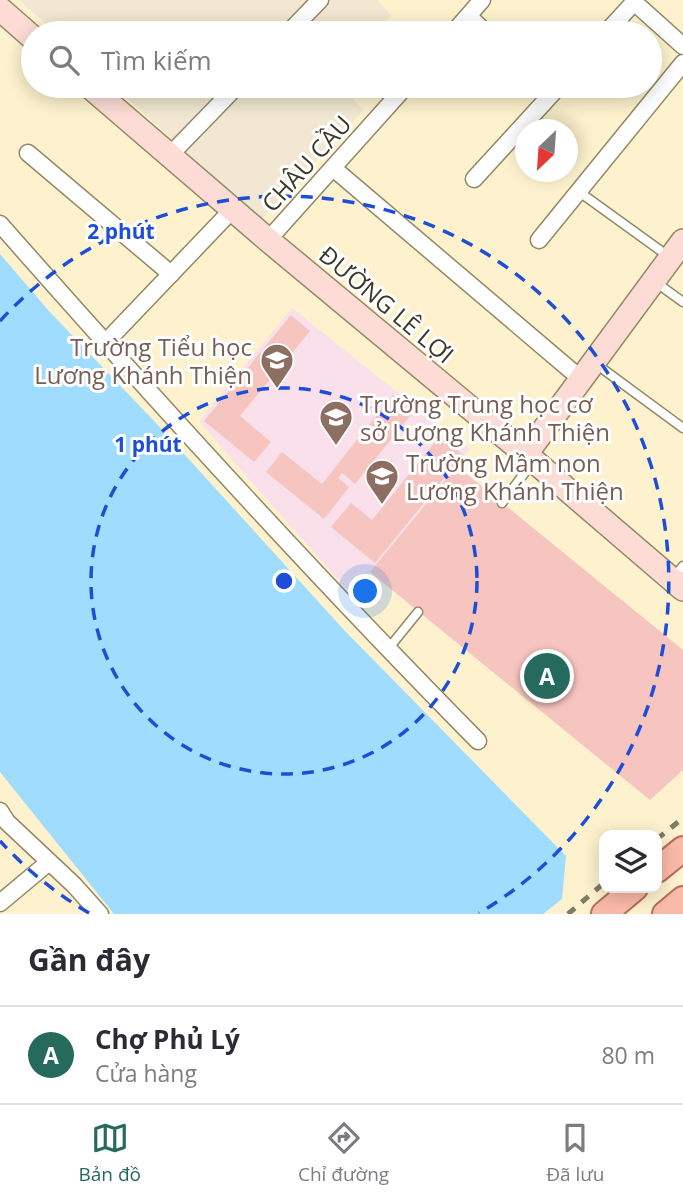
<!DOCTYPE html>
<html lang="vi">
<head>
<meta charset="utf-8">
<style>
  body { margin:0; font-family:"Open Sans",sans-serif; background:#f2f2f3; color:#2b2b33 }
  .controls { position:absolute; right:21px; bottom:21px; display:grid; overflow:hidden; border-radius:14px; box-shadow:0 4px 18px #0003 }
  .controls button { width:63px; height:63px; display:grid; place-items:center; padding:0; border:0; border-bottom:2px solid #e1e1e2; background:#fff; color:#2b2b33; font:35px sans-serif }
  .compass { position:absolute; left:515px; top:119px; width:63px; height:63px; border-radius:50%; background:#fff; box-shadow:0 4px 18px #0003; rotate:205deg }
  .you { position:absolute; left:366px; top:592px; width:24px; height:24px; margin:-18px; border:5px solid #fff; border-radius:50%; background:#1a73e8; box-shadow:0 0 0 10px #1a73e833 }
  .badge { display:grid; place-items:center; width:46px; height:46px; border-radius:50%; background:#256a5c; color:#fff; font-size:23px; font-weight:700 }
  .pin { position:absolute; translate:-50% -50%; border:4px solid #fff; box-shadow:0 2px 7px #0006 }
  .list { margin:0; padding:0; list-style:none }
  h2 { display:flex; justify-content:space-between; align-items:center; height:91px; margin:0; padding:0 28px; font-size:30px }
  h2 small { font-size:23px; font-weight:400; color:#7c7c81 }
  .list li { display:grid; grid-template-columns:46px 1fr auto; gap:21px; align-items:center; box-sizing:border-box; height:98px; padding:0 28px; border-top:2px solid #e1e1e2 }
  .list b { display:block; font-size:26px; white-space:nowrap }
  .list p { margin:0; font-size:23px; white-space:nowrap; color:#7c7c81 }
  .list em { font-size:23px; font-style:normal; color:#7c7c81 }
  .icon { flex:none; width:38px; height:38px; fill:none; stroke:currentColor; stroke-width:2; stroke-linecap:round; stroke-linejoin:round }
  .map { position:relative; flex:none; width:683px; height:914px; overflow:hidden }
  .search { position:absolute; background:#fff; box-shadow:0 4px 18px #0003; left:21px; right:21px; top:21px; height:77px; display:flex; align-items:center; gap:18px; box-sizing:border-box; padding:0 24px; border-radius:38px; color:#7c7c81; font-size:26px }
  .sheet { height:189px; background:#fff }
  nav { display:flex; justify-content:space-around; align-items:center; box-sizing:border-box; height:98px; border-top:2px solid #e1e1e2; background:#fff; font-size:19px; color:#7c7c81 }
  nav a { display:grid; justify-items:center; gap:4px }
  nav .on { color:#256a5c }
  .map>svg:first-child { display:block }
</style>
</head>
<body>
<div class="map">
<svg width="683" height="914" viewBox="0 0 683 914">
  <rect width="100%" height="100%" fill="#fdf2cd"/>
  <g fill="#f1e7d2">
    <path d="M 19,0 L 377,0 L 391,15 L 377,33 L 56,33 Z"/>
    <path d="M 114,86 L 339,86 L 364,110 L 261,220 Z"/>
  </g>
  <path fill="#f9e0ea" d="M 292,308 L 418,409 L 470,449 L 352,595 L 253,484 L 199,421 Z"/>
  <path fill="#a0dcfe" d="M 0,254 L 48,310 L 155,422 L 345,631 L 566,856 L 562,899 L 543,914 L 114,914 L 0,772 Z"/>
  <g fill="#f7c5bf">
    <path d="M 291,315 L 310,331 L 240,416 L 271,442 L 254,462 L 204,421 Z"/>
    <path d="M 393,395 L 413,412 L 355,484 L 342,473 L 338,478 L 349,487 L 324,519 L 266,472 L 282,452 L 322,484 Z"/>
    <path d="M 440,436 L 463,455 L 375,563 L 331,527 L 351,503 L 372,520 Z"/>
    <path d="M 457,466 L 683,650 L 683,770 L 650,800 L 370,572 Z"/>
  </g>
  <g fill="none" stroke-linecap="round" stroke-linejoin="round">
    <defs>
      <g id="lane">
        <path d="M 471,13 L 492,33"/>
        <path d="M 578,191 L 668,256"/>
        <path d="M 654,281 L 683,302"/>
        <path d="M 596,364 L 683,428"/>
        <path d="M 502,503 L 532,463"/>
        <path d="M 674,577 L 683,566"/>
        <path d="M 388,649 L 418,612"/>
      </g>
      <g id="street">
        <path d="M 634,2 L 683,46"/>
        <path d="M 288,33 L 320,0"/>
        <path d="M 453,33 L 482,0"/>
        <path d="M 606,33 L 636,0"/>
        <path d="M 28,153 L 171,274"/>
        <path d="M 170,155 L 237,86"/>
        <path d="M 333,168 L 581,379"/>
        <path d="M 474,179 L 559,86"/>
        <path d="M 0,224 C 155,400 313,574 478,741"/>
        <path d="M 268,240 L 406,86"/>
        <path d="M 539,240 L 683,63"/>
        <path d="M 105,343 L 233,209"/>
        <path d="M 0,811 L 7,822 L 74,885 L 100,914"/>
        <path d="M 0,903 L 49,862"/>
      </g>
      <g id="secondary">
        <path d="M 0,9 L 33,38"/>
        <path d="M 89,86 L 268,240 L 534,461 L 683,589"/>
        <path d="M 526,454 L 683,241"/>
      </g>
      <g id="primary">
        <path d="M 657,870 L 683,849"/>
        <path d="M 604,914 L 635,888"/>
        <path d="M 665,914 L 683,899"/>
      </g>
    </defs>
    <use href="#lane" stroke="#928866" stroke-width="11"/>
    <use href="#street" stroke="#928866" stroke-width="19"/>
    <use href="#secondary" stroke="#928866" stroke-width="26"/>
    <use href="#primary" stroke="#b56f56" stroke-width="28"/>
    <use href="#lane" stroke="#fff" stroke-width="8"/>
    <use href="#street" stroke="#fff" stroke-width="16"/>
    <use href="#secondary" stroke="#fcdcd4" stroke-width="23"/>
    <use href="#primary" stroke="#fabaa9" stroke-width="24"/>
    <g stroke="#817a64" stroke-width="5" stroke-dasharray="9 9" stroke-linecap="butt">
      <path d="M 657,839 L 683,818"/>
      <path d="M 568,914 L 604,883"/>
    </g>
  </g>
  <g fill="none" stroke="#1d4ed8" stroke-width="3.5" stroke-dasharray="12 9">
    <circle cx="284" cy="581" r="193"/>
    <path d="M89 913A385 385 0 0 1 0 841M0 321A385 385 0 1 1 479 913"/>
  </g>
  <defs>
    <symbol id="school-pin" viewBox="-11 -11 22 30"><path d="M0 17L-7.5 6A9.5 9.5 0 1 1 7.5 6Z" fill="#8d6e63" stroke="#fff"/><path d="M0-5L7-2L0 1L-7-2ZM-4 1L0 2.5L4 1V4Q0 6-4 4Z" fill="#fff"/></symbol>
  </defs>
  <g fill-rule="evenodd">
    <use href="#school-pin" x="258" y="341" width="38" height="52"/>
    <use href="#school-pin" x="317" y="398" width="38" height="52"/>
    <use href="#school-pin" x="363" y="457" width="38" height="52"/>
  </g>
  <g text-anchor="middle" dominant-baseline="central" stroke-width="6" stroke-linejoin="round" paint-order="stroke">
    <g font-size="24" fill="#3c3829" stroke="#fff">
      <text transform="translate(306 163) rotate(-48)">CHÂU CẦU</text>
      <text transform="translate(387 304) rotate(40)">ĐƯỜNG LÊ LỢI</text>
    </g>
    <g font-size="24" fill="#785e54" stroke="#fff" text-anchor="start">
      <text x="252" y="346" text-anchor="end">Trường Tiểu học<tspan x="252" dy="28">Lương Khánh Thiện</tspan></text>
      <text x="360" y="403">Trường Trung học cơ<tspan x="360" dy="28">sở Lương Khánh Thiện</tspan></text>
      <text x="406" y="462">Trường Mầm non<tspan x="406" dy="28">Lương Khánh Thiện</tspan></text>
    </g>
  </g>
  <circle cx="284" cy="581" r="10" fill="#1d4ed8" stroke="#fff" stroke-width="3.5"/>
  <g font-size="21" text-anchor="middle" font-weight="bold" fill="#1d4ed8" stroke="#fff" stroke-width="6" stroke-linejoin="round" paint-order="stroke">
    <text x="121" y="239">2 phút</text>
    <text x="148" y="452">1 phút</text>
  </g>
</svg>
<div class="controls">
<button><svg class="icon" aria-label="layers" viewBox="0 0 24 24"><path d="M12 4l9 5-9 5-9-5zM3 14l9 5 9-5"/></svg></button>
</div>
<svg class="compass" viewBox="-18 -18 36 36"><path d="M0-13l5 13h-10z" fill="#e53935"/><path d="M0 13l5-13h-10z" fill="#7c7c81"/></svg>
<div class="you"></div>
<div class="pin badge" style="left:547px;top:676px">A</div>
<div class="search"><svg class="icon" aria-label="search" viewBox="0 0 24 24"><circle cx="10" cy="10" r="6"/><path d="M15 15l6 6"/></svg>Tìm kiếm</div>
</div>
<section class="sheet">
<h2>Gần đây<small></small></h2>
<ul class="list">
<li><span class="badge">A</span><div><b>Chợ Phủ Lý</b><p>Cửa hàng</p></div><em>80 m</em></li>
</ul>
</section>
<nav>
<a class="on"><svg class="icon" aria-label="map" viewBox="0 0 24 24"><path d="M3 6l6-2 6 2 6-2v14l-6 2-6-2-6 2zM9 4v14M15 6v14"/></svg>Bản đồ</a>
<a><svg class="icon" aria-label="directions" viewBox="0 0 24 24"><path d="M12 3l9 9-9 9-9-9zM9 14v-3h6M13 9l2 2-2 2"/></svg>Chỉ đường</a>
<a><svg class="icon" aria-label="saved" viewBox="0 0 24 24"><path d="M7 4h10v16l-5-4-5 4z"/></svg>Đã lưu</a>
</nav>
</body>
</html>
